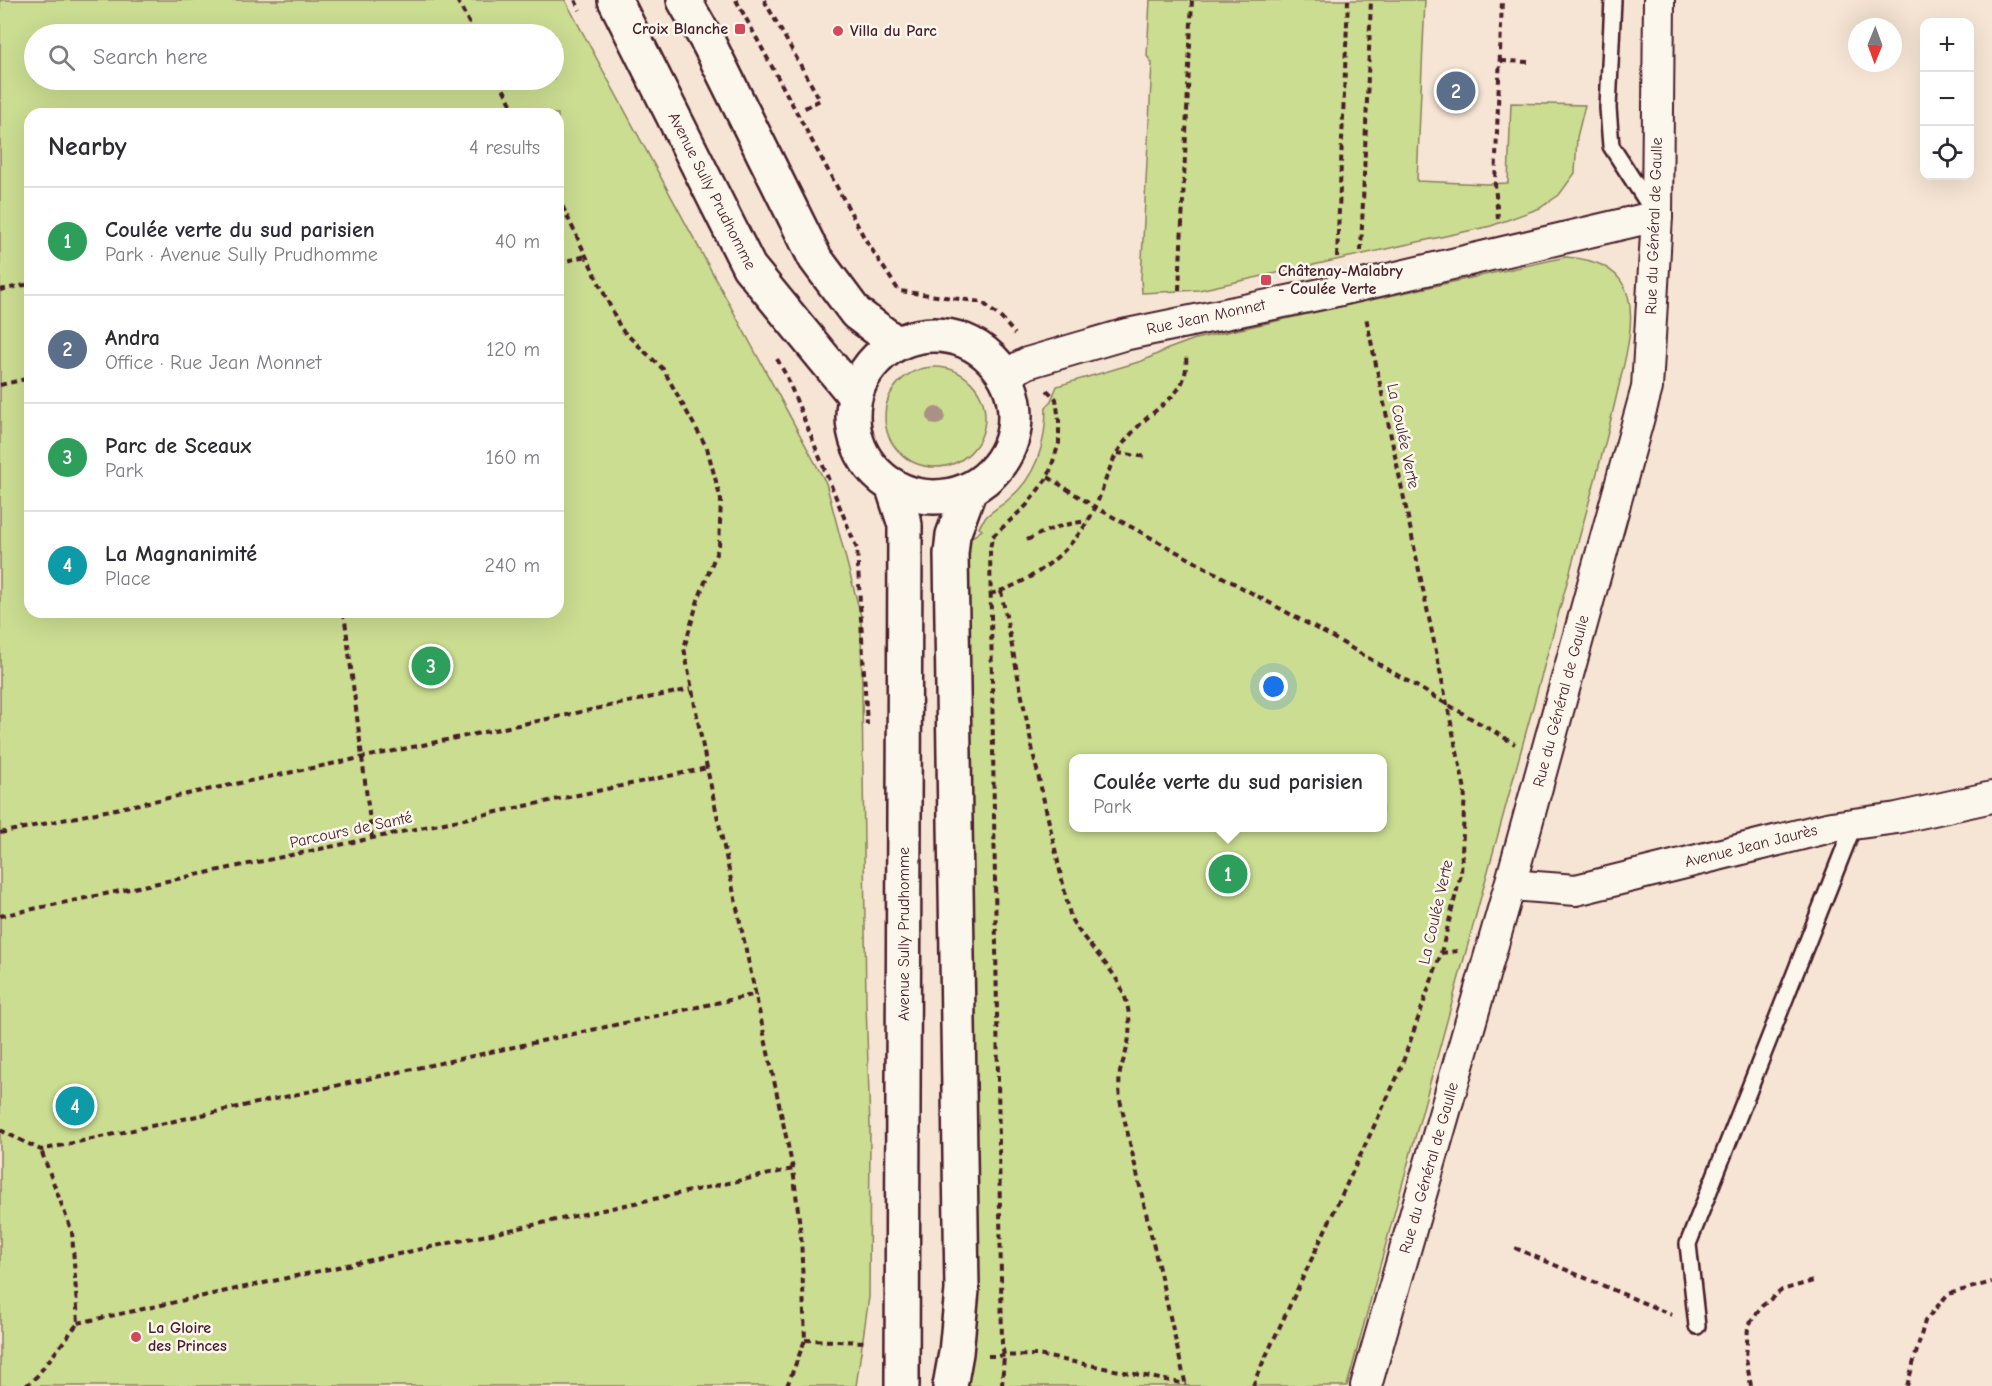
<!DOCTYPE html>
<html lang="en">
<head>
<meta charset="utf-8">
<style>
  body { margin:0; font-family:"Comic Neue",sans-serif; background:#f7f7f7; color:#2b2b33 }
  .controls { position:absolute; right:18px; top:18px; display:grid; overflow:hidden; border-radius:12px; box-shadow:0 6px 24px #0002 }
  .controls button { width:54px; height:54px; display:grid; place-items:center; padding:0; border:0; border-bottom:2px solid #e1e1e2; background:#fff; color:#2b2b33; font:30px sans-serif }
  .compass { position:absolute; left:1848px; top:18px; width:54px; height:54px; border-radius:50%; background:#fff; box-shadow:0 6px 24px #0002; rotate:181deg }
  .you { position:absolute; left:1274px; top:687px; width:21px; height:21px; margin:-15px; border:4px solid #fff; border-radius:50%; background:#1a73e8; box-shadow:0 0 0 9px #1a73e833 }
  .badge { display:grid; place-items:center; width:39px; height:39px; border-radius:50%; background:#db2777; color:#fff; font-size:20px; font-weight:700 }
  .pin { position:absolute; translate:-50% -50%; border:3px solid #fff; box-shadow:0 2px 6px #0006 }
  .popup { position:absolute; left:1069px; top:754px; width:318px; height:78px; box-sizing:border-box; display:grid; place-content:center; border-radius:12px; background:#fff; filter:drop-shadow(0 2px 4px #0005); font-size:20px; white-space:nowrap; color:#7c7c81 }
  .popup b { font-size:22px; color:#2b2b33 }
  .popup::after { content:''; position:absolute; left:50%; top:100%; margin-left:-12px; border:12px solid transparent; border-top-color:#fff }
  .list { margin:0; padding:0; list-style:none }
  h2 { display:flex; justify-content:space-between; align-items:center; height:78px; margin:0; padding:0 24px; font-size:26px }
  h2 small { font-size:20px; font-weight:400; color:#7c7c81 }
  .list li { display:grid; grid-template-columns:39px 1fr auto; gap:18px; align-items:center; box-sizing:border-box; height:108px; padding:0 24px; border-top:2px solid #e1e1e2 }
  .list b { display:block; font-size:22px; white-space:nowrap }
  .list p { margin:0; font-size:20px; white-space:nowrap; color:#7c7c81 }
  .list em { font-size:20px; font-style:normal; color:#7c7c81 }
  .icon { flex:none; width:33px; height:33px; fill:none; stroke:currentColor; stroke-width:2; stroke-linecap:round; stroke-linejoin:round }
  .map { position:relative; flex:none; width:1992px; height:1386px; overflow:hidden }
  .search { position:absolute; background:#fff; box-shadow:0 6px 24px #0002; left:24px; top:24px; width:540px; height:66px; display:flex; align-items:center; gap:15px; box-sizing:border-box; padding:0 21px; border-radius:33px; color:#7c7c81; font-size:22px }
  .panel { position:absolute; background:#fff; box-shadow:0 6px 24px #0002; left:24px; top:108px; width:540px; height:510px; border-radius:18px }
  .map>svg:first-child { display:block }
</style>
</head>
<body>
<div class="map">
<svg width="1992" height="1386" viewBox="0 0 1992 1386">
  <rect width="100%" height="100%" fill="#f6e5d4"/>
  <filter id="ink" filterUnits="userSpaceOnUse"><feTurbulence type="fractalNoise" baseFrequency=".0167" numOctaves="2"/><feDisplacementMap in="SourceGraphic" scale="12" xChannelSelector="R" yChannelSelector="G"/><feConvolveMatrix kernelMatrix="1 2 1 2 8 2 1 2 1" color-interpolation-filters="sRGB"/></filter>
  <g filter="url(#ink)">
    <g fill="#cbdd91" stroke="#8a7e5e" stroke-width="1.5" fill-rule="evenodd">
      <path d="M 0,0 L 565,0 L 826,483 L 861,616 L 866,1002 L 870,1127 L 869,1297 L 856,1386 L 0,1386 ZM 554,34 L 554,80 L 34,80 L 34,34 ZM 30,114 L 558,114 L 558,612 L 30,612 Z"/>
      <path d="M 1150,0 L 1425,0 L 1417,181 L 1486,184 L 1508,183 L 1511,103 L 1585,105 L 1577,137 L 1575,173 L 1559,195 L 1540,208 L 1491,226 L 1199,290 L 1142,293 L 1141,279 L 1152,63 L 1147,56 Z"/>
      <path d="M 1566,257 C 1645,262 1635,319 1621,377 C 1616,398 1611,419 1606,440 L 1347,1386 L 965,1386 L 964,543 L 982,530 L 979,528 C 984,514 998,509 1009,499 C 1037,476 1046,442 1046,407 L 1050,403 L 1057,386 L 1142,361 L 1168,349 L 1195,339 ZM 1074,758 L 1382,758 L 1382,828 L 1074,828 Z"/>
      <circle cx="935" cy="417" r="50"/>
    </g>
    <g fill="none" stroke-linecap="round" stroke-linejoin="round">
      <defs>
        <g id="service">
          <path d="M 1613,0 L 1608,108 L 1611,146 L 1653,211"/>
          <path d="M 1697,1326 L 1688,1244 L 1854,824"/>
        </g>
        <g id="minor">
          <path d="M 1005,375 L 1027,363 L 1123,335 L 1341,290 L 1657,216"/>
          <path d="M 1510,885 L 1576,890 L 1831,827 L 1897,818 L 1992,797"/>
          <path d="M 1366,1386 L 1510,885 L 1647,388 L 1657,216 L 1659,0"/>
        </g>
        <g id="secondary">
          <path d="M 615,0 L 749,267 L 854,395"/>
          <path d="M 684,0 L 709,44 L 815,258 L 856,313 L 896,343"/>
          <circle cx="934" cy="416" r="81"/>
          <path d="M 892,485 L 905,525 L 902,1386"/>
          <path d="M 950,1386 L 956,1353 L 962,1290 L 951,554 L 953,535 L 970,489"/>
        </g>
      </defs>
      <use href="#service" stroke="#4a1f2b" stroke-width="20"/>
      <use href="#minor" stroke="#4a1f2b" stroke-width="34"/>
      <use href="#secondary" stroke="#4a1f2b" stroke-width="38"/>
      <g stroke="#4a1f2b" stroke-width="4" stroke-dasharray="6 4.5" stroke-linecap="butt">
        <path d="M 457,0 L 475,34"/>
        <path d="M 575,0 L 580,10"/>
        <path d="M 736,0 L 865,239 L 899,291 L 982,302 L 1002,319 L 1015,334"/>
        <path d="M 764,0 L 820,100 L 803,109"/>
        <path d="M 1501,61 L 1530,62"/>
        <path d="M 499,80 L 516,114"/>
        <path d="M 558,197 L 621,329 L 663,369 L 707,448 L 721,500 L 719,546 L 698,600 L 684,648 L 707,768 L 793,1169 L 801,1235 L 805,1340 L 787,1386"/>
        <path d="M 1498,219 L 1495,184 L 1502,0"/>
        <path d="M 1361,251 L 1371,0"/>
        <path d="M 1337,257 L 1348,0"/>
        <path d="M 558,263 L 586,256"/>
        <path d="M 0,290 L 30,284"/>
        <path d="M 1179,290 L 1192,0"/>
        <path d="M 777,359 L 786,375 L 857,549 L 867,725"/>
        <path d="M 0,385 L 30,378"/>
        <path d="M 1117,453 L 1148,457"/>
        <path d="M 1048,477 L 1095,507 L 1341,642 L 1515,744"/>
        <path d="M 1027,540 C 1049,529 1063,524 1087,521"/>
        <path d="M 1001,591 L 1034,757 L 1071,919 C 1097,962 1134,978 1129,1036 C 1128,1049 1123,1060 1120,1072 C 1119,1082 1119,1091 1120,1100 L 1186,1386"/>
        <path d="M 990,594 C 1033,583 1076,548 1095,508 C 1104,488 1109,463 1122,445 C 1130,435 1138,426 1147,418 C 1170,398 1189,389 1186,355"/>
        <path d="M 344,612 L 372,838"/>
        <path d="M 0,833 L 691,689"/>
        <path d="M 0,916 L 707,768"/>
        <path d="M 1441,953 L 1458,951"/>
        <path d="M 0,1130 L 41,1150 L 757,994"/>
        <path d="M 1515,1248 L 1672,1315"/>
        <path d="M 78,1323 L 793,1169"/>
        <path d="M 805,1340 L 868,1342"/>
        <path d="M 988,1356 L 1038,1355 L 1186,1384"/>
        <path d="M 26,1386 L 37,1376 L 78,1323 L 72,1232 L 41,1150"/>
        <path d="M 1002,1386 L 1004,1355 L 1002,1344 L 990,550 L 992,537 L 1026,506 L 1048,477 L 1059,443 L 1059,421 L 1056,399 L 1047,390"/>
        <path d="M 1253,1386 L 1258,1373 L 1399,1073 L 1441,953 L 1461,874 L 1465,790 L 1366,317"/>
        <path d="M 1751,1386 L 1746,1359 L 1748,1326 L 1762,1306 L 1782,1290 L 1813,1281"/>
        <path d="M 1907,1386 L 1925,1321 L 1948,1294 L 1992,1282"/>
      </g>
      <use href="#service" stroke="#fbf7ec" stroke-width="15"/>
      <use href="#minor" stroke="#fbf7ec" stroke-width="30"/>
      <use href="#secondary" stroke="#fbf7ec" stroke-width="33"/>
    </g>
    <circle fill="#a99285" cx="936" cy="416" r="9"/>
  </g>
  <g fill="#d1495b" stroke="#fbf7ec" stroke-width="2">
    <rect x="734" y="23" width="12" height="12" rx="3"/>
    <circle cx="838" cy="31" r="6"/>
    <rect x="1260" y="274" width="12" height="12" rx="3"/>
    <circle cx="136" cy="1337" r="6"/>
  </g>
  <g text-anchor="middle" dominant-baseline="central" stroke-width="5" stroke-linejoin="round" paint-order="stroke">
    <g font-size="16" font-weight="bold" fill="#4a1f2b" stroke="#fbf7ec" text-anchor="start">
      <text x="728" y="29" text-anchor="end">Croix Blanche</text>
      <text x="850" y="31">Villa du Parc</text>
      <text x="1278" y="271">Châtenay-Malabry<tspan x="1278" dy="18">- Coulée Verte</tspan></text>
      <text x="148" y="1328">La Gloire<tspan x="148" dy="18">des Princes</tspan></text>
    </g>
    <g font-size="16" fill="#4a1f2b" stroke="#fbf7ec">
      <text transform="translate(712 191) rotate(63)">Avenue Sully Prudhomme</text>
      <text transform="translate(1654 226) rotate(-88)">Rue du Général de Gaulle</text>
      <text transform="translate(1206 317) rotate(-12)">Rue Jean Monnet</text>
      <text transform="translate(1403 436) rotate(78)">La Coulée Verte</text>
      <text transform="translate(1561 701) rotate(-75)">Rue du Général de Gaulle</text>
      <text transform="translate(351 830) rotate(-12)">Parcours de Santé</text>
      <text transform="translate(1751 846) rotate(-14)">Avenue Jean Jaurès</text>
      <text transform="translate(1436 912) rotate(-77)">La Coulée Verte</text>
      <text transform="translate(904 934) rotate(-90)">Avenue Sully Prudhomme</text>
      <text transform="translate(1429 1168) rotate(-74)">Rue du Général de Gaulle</text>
    </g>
  </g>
</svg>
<div class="controls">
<button>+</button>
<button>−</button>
<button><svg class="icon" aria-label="locate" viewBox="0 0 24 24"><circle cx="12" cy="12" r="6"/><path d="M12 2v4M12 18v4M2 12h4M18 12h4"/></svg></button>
</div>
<svg class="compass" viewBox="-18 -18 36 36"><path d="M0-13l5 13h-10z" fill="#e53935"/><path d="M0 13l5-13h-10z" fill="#7c7c81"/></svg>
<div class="you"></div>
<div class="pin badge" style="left:1228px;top:874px;background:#2e9e5b">1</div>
<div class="popup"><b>Coulée verte du sud parisien</b>Park</div>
<div class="pin badge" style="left:1456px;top:91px;background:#5c6f8a">2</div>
<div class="pin badge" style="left:431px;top:666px;background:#2e9e5b">3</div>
<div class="pin badge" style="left:75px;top:1106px;background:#0f9aa8">4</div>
<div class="search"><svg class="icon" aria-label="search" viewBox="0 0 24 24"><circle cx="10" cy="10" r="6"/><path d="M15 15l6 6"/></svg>Search here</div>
<section class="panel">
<h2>Nearby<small>4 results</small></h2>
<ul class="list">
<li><span class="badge" style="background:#2e9e5b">1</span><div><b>Coulée verte du sud parisien</b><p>Park · Avenue Sully Prudhomme</p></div><em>40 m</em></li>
<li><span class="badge" style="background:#5c6f8a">2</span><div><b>Andra</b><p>Office · Rue Jean Monnet</p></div><em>120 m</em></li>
<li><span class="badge" style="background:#2e9e5b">3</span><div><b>Parc de Sceaux</b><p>Park</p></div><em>160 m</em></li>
<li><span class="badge" style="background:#0f9aa8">4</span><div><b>La Magnanimité</b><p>Place</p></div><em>240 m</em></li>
</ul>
</section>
</div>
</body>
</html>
